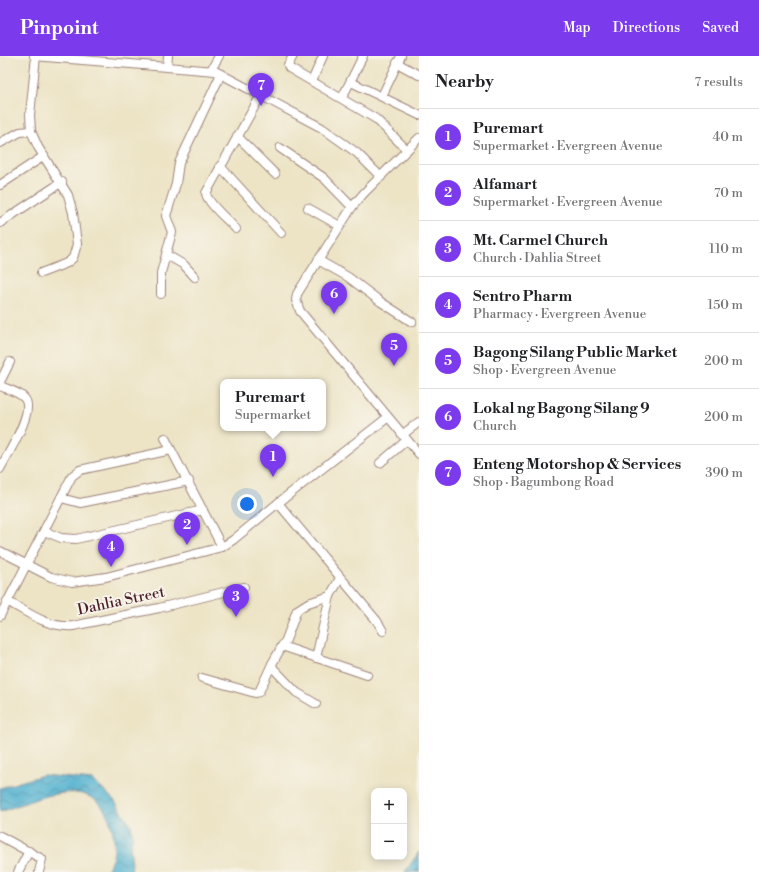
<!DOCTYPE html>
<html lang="en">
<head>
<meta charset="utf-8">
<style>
  body { margin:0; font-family:"Libre Bodoni",serif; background:#f2f2f2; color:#202124 }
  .controls { position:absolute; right:12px; bottom:12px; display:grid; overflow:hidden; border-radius:8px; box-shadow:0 2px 10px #0003 }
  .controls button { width:36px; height:36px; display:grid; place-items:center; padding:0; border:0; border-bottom:1px solid #e0e0e0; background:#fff; color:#202124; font:20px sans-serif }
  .you { position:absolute; left:247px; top:448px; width:14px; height:14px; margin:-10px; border:3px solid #fff; border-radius:50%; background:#1a73e8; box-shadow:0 0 0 6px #1a73e833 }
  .badge { display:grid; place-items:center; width:26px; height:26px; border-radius:50%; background:#7c3aed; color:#fff; font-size:13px; font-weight:700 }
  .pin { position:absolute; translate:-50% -33px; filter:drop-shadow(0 1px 2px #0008) }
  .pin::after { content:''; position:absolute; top:21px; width:14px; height:12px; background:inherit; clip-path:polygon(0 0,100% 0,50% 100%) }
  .popup { position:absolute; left:220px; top:323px; width:106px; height:52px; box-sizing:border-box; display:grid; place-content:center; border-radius:8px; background:#fff; filter:drop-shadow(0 1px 3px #0005); font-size:13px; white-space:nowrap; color:#757577 }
  .popup b { font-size:15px; color:#202124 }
  .popup::after { content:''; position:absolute; left:50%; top:100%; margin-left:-8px; border:8px solid transparent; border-top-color:#fff }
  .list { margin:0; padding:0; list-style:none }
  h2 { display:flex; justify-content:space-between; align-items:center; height:52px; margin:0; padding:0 16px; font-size:17px }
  h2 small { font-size:13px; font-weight:400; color:#757577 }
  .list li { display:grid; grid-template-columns:26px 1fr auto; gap:12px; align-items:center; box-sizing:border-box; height:56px; padding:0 16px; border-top:1px solid #e0e0e0 }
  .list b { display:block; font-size:15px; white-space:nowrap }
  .list p { margin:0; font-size:13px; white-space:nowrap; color:#757577 }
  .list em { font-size:13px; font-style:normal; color:#757577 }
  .map { position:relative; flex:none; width:419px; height:816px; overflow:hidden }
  header { display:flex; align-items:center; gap:24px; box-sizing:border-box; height:56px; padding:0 20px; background:#7c3aed; color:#fff }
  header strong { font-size:19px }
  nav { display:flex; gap:22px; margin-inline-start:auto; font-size:14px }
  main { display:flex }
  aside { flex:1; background:#fff }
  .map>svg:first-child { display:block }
</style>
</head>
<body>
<header>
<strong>Pinpoint</strong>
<nav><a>Map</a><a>Directions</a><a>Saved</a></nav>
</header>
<main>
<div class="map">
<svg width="419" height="816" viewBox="0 0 419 816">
  <defs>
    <pattern id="water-waves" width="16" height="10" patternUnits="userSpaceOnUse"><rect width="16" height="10" fill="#53b2d1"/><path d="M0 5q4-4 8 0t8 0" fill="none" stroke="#4790aa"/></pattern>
  </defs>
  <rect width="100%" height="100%" fill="#f7f3e8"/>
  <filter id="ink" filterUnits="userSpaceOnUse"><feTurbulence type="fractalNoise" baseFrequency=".025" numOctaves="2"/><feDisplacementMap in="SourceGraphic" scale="8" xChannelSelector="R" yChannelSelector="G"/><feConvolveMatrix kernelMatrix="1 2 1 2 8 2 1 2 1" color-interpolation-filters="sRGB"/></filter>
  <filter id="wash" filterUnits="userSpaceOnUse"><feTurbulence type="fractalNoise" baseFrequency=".012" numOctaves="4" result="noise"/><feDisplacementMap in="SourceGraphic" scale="16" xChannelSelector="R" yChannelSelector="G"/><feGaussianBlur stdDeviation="0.9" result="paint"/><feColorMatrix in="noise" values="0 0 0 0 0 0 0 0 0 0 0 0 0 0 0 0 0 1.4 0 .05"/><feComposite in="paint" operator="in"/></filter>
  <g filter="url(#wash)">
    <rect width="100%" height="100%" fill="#ede4c6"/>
    <g fill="url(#water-waves)" stroke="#4e687e">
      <path d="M 43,719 L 92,724 L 114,744 L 131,769 L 133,782 L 130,790 L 132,807 L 131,816 L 106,816 C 116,800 116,786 111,769 C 95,714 37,743 0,756 L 0,732 Z"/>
      <path d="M 419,796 L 419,816 L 405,816 Z"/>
    </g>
  </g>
  <g filter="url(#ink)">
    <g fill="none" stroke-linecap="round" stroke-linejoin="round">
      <defs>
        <g id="minor">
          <path d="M 34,0 L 215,15 L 322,72 L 357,97 L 381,121"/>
          <path d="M 36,0 L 30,59 L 31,75 L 38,91 L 68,139 L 73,157 L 77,188 L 73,202 L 67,207 L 41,217"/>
          <path d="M 293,0 L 288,9 L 289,12 L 376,63 L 407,94"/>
          <path d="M 397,7 L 419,19"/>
          <path d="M 167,10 L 168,0"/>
          <path d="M 211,14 L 219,0"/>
          <path d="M 312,25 L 323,0"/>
          <path d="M 351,26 L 419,59"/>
          <path d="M 382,40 L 401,0"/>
          <path d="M 342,42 L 363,0"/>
          <path d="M 237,80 L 275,118"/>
          <path d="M 419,82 L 364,137 L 352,151 L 297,238 L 296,244 L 300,255 L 419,398"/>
          <path d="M 0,87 L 20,76 L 31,75"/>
          <path d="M 280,92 L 324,122 L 352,151"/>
          <path d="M 220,110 L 281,177"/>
          <path d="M 0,129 L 44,100"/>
          <path d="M 308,152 L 340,170"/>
          <path d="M 0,167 L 62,126"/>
          <path d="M 236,173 C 229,165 207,147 206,137 L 261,39"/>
          <path d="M 167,199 L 184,209 L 195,221"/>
          <path d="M 318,204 L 348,221 L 381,246 L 412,266"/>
          <path d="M 161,238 L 161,217 L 172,176 L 166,160 L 176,128 L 179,107 L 221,18"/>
          <path d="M 0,326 L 10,306"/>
          <path d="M 0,330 C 7,333 20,336 25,343 C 35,356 7,399 0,413"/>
          <path d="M 402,379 L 419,366"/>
          <path d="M 165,382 L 222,491"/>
          <path d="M 380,407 L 407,384"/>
          <path d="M 61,442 L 80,447 L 189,425"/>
          <path d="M 278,447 L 377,565 L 383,575"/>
          <path d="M 44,475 L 61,482 L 76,483 L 203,454"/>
          <path d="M 0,495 L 51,521 L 72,526 L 106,521 L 222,491 L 233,484 L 278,447 L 387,362"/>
          <path d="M 340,522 L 330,540 L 308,547 L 297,554 L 286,584 L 282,590 L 367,619"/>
          <path d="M 7,545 C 29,557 48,572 73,570 L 159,552 L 244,531"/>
          <path d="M 0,560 L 72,420 L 80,414 L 171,394"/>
          <path d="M 282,590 L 272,608 L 273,612 L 296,636 L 316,648"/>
          <path d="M 316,602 L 330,540"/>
          <path d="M 202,622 L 255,637 L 259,636 L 272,608"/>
          <path d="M 0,780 L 42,803 L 39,816"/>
          <path d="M 18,816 L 29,795"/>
        </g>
      </defs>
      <use href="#minor" stroke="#9c8278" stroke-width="10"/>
      <use href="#minor" stroke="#fff" stroke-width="8"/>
    </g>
  </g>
  <g text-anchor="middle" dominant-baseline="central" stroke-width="4" stroke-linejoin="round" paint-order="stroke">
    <g font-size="15" fill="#4a1f2b" stroke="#f7f3e8">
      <text transform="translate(121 545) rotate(-12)">Dahlia Street</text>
    </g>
  </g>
</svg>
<div class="controls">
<button>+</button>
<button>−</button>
</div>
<div class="you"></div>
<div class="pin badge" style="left:273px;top:421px">1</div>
<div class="popup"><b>Puremart</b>Supermarket</div>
<div class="pin badge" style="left:187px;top:489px">2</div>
<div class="pin badge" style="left:236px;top:561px">3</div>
<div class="pin badge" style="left:111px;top:511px">4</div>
<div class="pin badge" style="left:394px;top:310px">5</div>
<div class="pin badge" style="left:334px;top:258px">6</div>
<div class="pin badge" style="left:261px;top:50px">7</div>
</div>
<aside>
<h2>Nearby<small>7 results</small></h2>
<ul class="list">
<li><span class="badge">1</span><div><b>Puremart</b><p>Supermarket · Evergreen Avenue</p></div><em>40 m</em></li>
<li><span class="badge">2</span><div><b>Alfamart</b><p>Supermarket · Evergreen Avenue</p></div><em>70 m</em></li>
<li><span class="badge">3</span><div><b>Mt. Carmel Church</b><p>Church · Dahlia Street</p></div><em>110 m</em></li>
<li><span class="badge">4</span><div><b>Sentro Pharm</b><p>Pharmacy · Evergreen Avenue</p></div><em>150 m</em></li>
<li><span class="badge">5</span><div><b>Bagong Silang Public Market</b><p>Shop · Evergreen Avenue</p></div><em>200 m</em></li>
<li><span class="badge">6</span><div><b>Lokal ng Bagong Silang 9</b><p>Church</p></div><em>200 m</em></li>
<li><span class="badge">7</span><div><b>Enteng Motorshop &amp; Services</b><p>Shop · Bagumbong Road</p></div><em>390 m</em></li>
</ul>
</aside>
</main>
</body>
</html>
